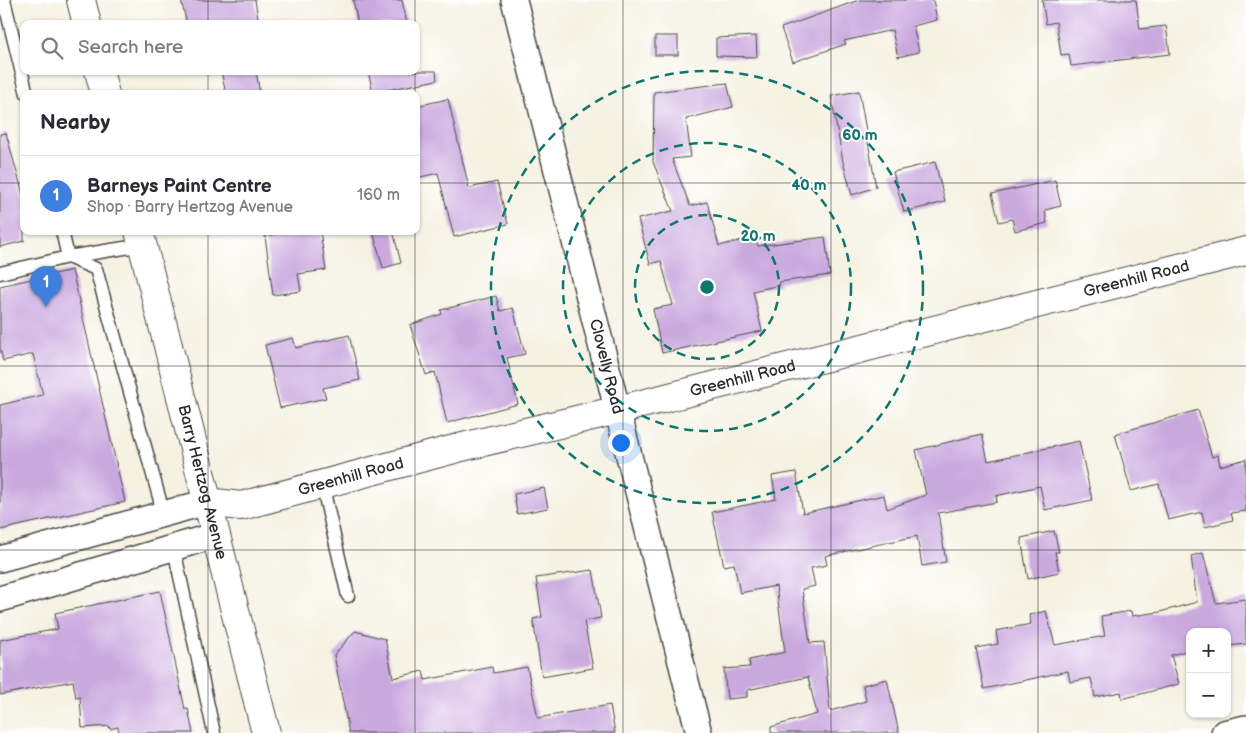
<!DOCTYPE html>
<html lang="en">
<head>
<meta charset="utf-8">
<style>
  body { margin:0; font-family:"Balsamiq Sans",sans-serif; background:#f2f2f3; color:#2b2b33 }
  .controls { position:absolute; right:15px; bottom:15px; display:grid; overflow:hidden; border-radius:10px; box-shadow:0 1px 4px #0004 }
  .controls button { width:45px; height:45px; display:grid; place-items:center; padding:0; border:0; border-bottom:1px solid #e1e1e2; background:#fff; color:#2b2b33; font:25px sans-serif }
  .you { position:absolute; left:620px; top:442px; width:18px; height:18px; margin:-12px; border:4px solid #fff; border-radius:50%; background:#1a73e8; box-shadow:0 0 0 8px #1a73e833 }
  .badge { display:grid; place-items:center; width:32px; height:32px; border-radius:50%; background:#111827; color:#fff; font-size:16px; font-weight:700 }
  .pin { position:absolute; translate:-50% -41px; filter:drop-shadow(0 1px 2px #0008) }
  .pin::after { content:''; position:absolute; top:26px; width:18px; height:15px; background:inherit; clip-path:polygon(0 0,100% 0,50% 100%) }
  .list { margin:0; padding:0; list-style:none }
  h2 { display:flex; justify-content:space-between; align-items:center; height:65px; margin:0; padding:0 20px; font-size:21px }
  h2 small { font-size:16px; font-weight:400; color:#7c7c81 }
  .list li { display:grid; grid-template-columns:32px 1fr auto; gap:15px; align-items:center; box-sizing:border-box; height:80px; padding:0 20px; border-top:1px solid #e1e1e2 }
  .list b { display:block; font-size:19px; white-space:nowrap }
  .list p { margin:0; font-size:16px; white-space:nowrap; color:#7c7c81 }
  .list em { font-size:16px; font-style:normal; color:#7c7c81 }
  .icon { flex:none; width:28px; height:28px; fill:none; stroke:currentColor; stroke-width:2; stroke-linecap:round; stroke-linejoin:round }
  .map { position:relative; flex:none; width:1246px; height:733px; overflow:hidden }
  .search { position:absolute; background:#fff; box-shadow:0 1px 4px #0004; left:20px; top:20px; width:400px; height:55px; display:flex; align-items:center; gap:12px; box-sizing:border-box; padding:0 18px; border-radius:10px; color:#7c7c81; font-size:19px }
  .panel { position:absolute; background:#fff; box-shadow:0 1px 4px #0004; left:20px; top:90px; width:400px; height:145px; border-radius:10px }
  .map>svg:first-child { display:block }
</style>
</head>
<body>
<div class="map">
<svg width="1246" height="733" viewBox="0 0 1246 733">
  <rect width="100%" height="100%" fill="#fff"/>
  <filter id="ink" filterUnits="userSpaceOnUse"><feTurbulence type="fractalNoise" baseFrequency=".02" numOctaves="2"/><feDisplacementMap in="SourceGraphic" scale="10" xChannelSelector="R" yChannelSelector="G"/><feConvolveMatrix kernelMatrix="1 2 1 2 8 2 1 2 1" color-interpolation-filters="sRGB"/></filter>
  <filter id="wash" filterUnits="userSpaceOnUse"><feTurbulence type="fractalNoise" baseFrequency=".0096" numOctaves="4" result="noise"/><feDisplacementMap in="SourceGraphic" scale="20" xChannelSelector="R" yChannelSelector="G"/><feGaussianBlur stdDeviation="1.12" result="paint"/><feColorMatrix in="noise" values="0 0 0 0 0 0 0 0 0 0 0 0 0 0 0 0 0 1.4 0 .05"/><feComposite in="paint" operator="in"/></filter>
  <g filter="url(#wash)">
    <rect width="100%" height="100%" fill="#f5f2e2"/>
    <g id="blocks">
      <g fill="#caa9df">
        <path d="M 181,0 L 255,0 L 259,24 L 187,24 Z"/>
        <path d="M 353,0 L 402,0 L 407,24 L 358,24 Z"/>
        <path d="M 859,0 L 933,0 L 937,20 L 913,26 L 919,52 L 898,57 L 892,30 L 844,41 L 846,44 L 793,62 L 781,28 Z"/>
        <path d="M 1042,0 L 1136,0 L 1140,29 L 1166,26 L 1170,54 L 1071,66 L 1069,54 L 1061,55 L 1056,22 L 1046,24 Z"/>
        <rect x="655" y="36" width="23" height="19"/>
        <path d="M 756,36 L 757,57 L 716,56 L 716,38 Z"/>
        <path d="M 221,71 L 256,71 L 260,94 L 226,94 Z"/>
        <path d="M 368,71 L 436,71 L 437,80 L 373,93 Z"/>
        <path d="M 727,83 L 733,107 L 686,119 L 691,157 L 672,159 L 690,206 L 707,202 L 719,246 L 755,237 L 758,246 L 825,237 L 830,275 L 779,282 L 780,285 L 753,291 L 762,331 L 662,353 L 653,309 L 673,305 L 661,261 L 650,264 L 638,219 L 673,211 L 653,162 L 654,92 Z"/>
        <path d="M 859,91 L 876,187 L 852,195 L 843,162 L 831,96 Z"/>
        <path d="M 448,99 L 469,188 L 497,182 L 508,224 L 454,237 L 438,173 L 416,178 L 416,106 Z"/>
        <path d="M 6,133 L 24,198 L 24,241 L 0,247 L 0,134 Z"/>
        <path d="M 935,162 L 945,202 L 904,212 L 893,172 Z"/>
        <path d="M 1055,180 L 1061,206 L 1045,210 L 1047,223 L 1015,231 L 1012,219 L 999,222 L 992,194 Z"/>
        <path d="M 298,231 L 320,231 L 326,270 L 298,274 L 301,291 L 273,295 L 265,236 Z"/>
        <path d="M 373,231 L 393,231 L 401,263 L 383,268 Z"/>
        <path d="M 72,270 L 125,502 L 0,530 L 0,405 L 43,395 L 33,354 L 3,361 L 0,348 L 0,286 Z"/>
        <path d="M 496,296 L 500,311 L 513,308 L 525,354 L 507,358 L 518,404 L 447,423 L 435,372 L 426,375 L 410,325 L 442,314 L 441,310 Z"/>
        <path d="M 349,335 L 360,380 L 323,388 L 326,398 L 280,408 L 265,345 L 293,338 L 296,348 Z"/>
        <path d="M 1198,410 L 1212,457 L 1218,455 L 1220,466 L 1246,459 L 1246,511 L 1231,513 L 1233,520 L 1205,527 L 1202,512 L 1168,520 L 1159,484 L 1131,491 L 1115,434 Z"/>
        <path d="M 982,434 L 988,461 L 1079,441 L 1092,500 L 1045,510 L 1040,486 L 996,496 L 997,502 L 938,513 L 946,562 L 922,566 L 917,536 L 825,556 L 827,565 L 811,568 L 815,586 L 802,589 L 810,643 L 824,642 L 830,711 L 866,701 L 863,685 L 887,679 L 899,733 L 771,733 L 771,727 L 817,714 L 808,677 L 747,690 L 747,697 L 727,699 L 724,669 L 750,667 L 749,660 L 785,652 L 776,586 L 740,593 L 734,564 L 724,566 L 712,512 L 776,499 L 772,476 L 796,472 L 803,513 L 884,495 L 887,509 L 926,495 L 916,450 Z"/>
        <path d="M 544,488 L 548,508 L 517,514 L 514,494 Z"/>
        <path d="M 1054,531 L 1059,552 L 1055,552 L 1059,572 L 1028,579 L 1021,538 Z"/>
        <path d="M 1203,553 L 1216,603 L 1246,599 L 1246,644 L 1227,646 L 1227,632 L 1190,632 L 1190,650 L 1171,655 L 1179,684 L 1122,699 L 1121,692 L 1095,697 L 1091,678 L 1070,682 L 1068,671 L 984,689 L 976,648 L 998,644 L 996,631 L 1031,624 L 1029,615 L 1046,611 L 1055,645 L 1105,636 L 1101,616 L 1131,611 L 1132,616 L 1160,612 L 1197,602 L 1191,556 Z"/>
        <path d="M 593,570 L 601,618 L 584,621 L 593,668 L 542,677 L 533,619 L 542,617 L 536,578 Z"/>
        <path d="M 160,591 L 185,709 L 188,709 L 193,733 L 119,733 L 118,727 L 110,729 L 109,726 L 82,728 L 80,697 L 76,698 L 73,681 L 0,695 L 0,640 L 58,629 L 55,613 Z"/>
        <path d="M 355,631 L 385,639 L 393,678 L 423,671 L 425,680 L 492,667 L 493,673 L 527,667 L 538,718 L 610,705 L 615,733 L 349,733 L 334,655 Z"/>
      </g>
    </g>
  </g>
  <g filter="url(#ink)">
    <use href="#blocks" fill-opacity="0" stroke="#494946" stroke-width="1"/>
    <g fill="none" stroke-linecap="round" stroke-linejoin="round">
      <defs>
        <g id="lane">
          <path d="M 4,0 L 27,94"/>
          <path d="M 62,231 L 68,257 L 96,269 L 164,515"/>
          <path d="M 0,273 L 68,257 L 143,245"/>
          <path d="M 322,484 L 348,596"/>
          <path d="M 174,549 L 214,733"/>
        </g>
        <g id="street">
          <path id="s1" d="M 514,0 L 699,733"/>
          <path d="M 0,559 L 207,502"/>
          <path d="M 0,599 L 216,535"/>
          <path d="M 1224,733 L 1246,728"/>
        </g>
        <g id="secondary">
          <path d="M 81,0 L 87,24"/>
          <path d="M 99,71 L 105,94"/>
          <path id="s2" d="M 139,231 L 266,733"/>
          <path id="s3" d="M 207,502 L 241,506 L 458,448 L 618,410 L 1246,251"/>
        </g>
      </defs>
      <use href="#lane" stroke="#494946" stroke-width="15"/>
      <use href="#street" stroke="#494946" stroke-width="28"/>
      <use href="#secondary" stroke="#494946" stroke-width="30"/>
      <use href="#lane" stroke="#fff" stroke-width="12"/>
      <use href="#street" stroke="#fff" stroke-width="25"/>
      <use href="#secondary" stroke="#fff" stroke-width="28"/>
    </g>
  </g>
  <path fill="none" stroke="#2b2b2b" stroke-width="1" stroke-opacity="0.55" d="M 208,0 L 208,24M 415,0 L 415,24M 623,0 L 623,733M 831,0 L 831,733M 1038,0 L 1038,733M 208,71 L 208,94M 415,71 L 415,94M 0,183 L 24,183M 416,183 L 1246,183M 208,231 L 208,733M 415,231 L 415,733M 0,366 L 1246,366M 0,550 L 1246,550"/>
  <g fill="none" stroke="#0f766e" stroke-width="2.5" stroke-dasharray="9 6">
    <circle cx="707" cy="287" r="72"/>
    <circle cx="707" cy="287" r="144"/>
    <circle cx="707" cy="287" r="216"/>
  </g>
  <g text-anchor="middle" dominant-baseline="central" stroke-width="4" stroke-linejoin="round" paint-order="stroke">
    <g font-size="16" fill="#2b2b2b" stroke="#fff">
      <text stroke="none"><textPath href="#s3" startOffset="958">Greenhill Road</textPath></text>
      <text stroke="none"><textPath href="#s1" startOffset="378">Clovelly Road</textPath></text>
      <text stroke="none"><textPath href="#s3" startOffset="552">Greenhill Road</textPath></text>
      <text stroke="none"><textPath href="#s3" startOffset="148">Greenhill Road</textPath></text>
      <text stroke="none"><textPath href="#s2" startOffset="259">Barry Hertzog Avenue</textPath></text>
    </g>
  </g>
  <circle cx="707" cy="287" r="8" fill="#0f766e" stroke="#fff" stroke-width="2.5"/>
  <g font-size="15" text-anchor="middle" font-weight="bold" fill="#0f766e" stroke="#fff" stroke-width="4" stroke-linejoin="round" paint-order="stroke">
    <text x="860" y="140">60 m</text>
    <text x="809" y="190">40 m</text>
    <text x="758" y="241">20 m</text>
  </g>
</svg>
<div class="controls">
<button>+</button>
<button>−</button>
</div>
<div class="you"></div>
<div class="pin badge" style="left:46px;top:307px;background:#3f7fe0">1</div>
<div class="search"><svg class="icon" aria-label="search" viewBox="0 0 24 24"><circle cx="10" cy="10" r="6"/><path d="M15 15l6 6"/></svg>Search here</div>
<section class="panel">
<h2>Nearby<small></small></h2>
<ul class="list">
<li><span class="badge" style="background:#3f7fe0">1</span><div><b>Barneys Paint Centre</b><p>Shop · Barry Hertzog Avenue</p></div><em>160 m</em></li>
</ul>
</section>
</div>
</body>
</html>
